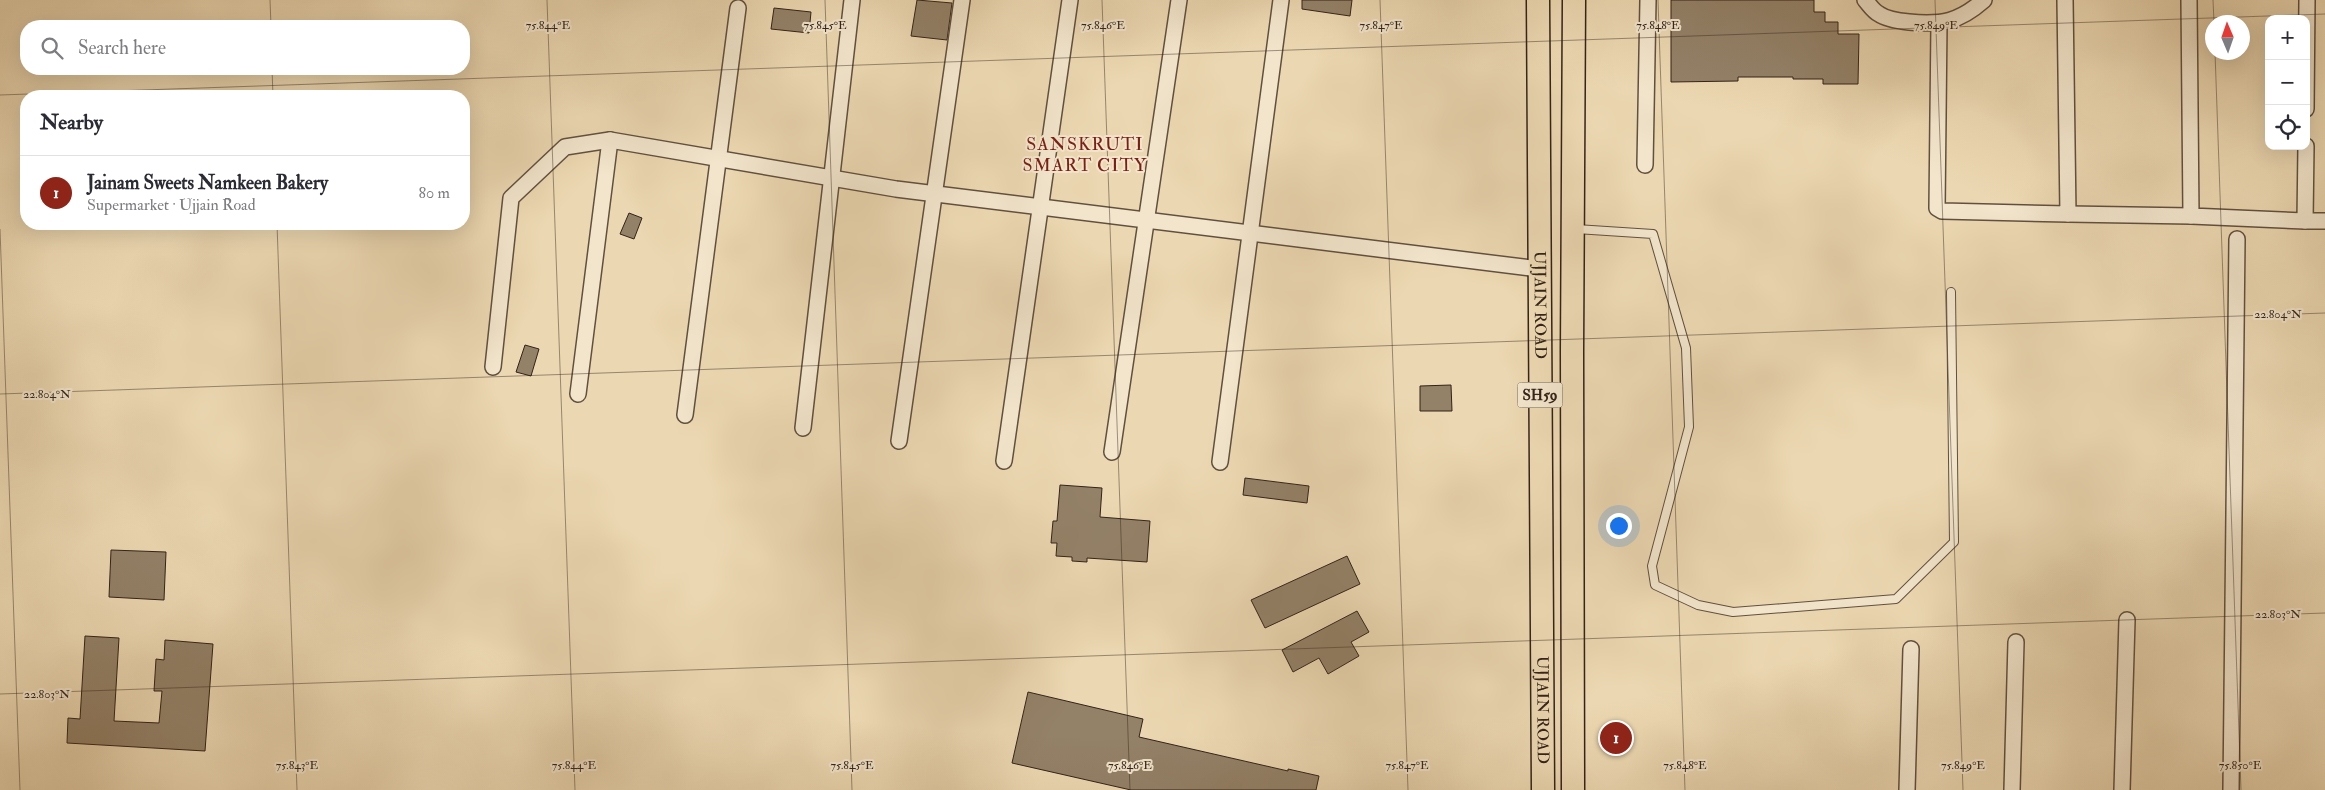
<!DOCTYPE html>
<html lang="en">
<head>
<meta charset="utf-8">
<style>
  body { margin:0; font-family:"IM FELL Double Pica",serif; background:#f2f2f3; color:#2b2b33 }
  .controls { position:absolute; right:15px; top:15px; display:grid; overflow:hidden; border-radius:10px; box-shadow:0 5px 20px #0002 }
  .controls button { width:45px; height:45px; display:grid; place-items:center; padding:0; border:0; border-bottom:1px solid #e1e1e2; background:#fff; color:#2b2b33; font:25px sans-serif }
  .compass { position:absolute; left:2205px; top:15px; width:45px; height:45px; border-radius:50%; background:#fff; box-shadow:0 5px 20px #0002; rotate:358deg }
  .you { position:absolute; left:1618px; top:525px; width:18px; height:18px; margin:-12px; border:4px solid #fff; border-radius:50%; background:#1a73e8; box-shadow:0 0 0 8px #1a73e833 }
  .badge { display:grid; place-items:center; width:32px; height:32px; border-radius:50%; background:#8f2418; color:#fff; font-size:16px; font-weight:700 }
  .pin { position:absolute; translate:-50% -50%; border:2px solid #fff; box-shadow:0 1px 5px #0006 }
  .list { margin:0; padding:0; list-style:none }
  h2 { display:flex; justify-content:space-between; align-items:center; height:65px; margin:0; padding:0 20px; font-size:21px }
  h2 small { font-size:16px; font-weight:400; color:#7c7c81 }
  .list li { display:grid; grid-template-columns:32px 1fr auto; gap:15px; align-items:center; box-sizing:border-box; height:75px; padding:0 20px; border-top:1px solid #e1e1e2 }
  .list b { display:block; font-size:19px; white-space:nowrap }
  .list p { margin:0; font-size:16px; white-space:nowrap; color:#7c7c81 }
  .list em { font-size:16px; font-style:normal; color:#7c7c81 }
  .icon { flex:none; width:28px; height:28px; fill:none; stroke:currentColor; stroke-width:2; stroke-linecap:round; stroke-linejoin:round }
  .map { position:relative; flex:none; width:2325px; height:790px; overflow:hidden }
  .search { position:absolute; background:#fff; box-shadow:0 5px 20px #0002; left:20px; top:20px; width:450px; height:55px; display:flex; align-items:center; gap:12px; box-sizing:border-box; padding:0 18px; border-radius:20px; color:#7c7c81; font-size:19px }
  .panel { position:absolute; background:#fff; box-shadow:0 5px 20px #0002; left:20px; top:90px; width:450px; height:140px; border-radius:20px }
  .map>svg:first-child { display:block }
</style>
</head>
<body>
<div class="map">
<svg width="2325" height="790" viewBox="0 0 2325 790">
  <rect width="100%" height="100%" fill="#ebd7b1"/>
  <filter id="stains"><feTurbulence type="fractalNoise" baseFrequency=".004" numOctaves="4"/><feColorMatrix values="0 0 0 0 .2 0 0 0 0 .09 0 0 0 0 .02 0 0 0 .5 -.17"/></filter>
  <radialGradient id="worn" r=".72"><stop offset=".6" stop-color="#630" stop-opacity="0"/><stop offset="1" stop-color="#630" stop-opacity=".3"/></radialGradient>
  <g fill="#938168" stroke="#332319">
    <path d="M 917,0 L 952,3 L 947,40 L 911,36 Z"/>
    <path d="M 1302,0 L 1352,0 L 1350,16 L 1302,9 Z"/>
    <path d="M 1671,0 L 1814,0 L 1814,12 L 1825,12 L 1825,22 L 1838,22 L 1838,34 L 1859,34 L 1858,84 L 1823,84 L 1823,79 L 1793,79 L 1793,77 L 1738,77 L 1738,81 L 1671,82 Z"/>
    <path d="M 774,8 L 811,12 L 809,33 L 771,29 Z"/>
    <path d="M 629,213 L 642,218 L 634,239 L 620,234 Z"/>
    <path d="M 525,345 L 539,349 L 531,376 L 516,372 Z"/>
    <path d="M 1451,385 L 1452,411 L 1420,411 L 1420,386 Z"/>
    <path d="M 1245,478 L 1309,486 L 1307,503 L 1243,495 Z"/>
    <path d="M 1060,485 L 1102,488 L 1100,517 L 1150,521 L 1147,562 L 1087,558 L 1087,562 L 1072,561 L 1072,557 L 1056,556 L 1057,543 L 1051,543 L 1053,521 L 1057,521 Z"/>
    <path d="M 111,550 L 166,552 L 164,600 L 109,597 Z"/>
    <path d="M 1347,556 L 1360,584 L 1265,628 L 1251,600 Z"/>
    <path d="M 1357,611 L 1369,632 L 1351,642 L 1359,656 L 1328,674 L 1319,658 L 1293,672 L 1282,650 Z"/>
    <path d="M 85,636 L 119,638 L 114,721 L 159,723 L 162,691 L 154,691 L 156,659 L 164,660 L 165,640 L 213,644 L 205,751 L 67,743 L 68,718 L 80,719 Z"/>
    <path d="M 1028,692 L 1143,719 L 1139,737 L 1288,771 L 1288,769 L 1319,776 L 1316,790 L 1131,790 L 1012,763 Z"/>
  </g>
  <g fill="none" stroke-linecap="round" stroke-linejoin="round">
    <defs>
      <path id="service" d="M 1576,229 L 1653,234 L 1686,348 L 1689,427 L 1652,566 L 1655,585 L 1698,605 L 1733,612 L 1896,599 L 1954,542 L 1951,292"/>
      <g id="minor">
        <path d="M 1865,0 C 1869,4 1873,11 1879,14 C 1886,19 1899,21 1909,22 C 1942,25 1959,22 1984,0"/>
        <path d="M 2189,0 L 2191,216 L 2305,221 L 2306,146"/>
        <path d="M 1939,23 L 1937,208 L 1942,211 L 2068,214 L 2065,0"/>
        <path d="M 2306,109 L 2307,0"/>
        <path d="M 1645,165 L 1648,0"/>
        <path d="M 2068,214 L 2191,216"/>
        <path d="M 2305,221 L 2325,221"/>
        <path d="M 493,367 L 511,198 L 565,147 L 610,140 L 896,189 L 1539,269"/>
        <path d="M 578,394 L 610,140"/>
        <path d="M 685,415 L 738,8"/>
        <path d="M 803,428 L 852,0"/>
        <path d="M 899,441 L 962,0"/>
        <path d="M 1112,452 L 1179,0"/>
        <path d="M 1004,461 L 1070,0"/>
        <path d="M 1220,462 L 1281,0"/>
        <path d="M 1907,790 L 1911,649"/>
        <path d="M 2012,790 L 2016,642"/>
        <path d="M 2122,790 L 2127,620"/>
        <path d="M 2231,790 L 2237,239"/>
      </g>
      <g id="primary">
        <path id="s1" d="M 1538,0 L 1543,790"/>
        <path d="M 1573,790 L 1572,352 L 1574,0"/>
      </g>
    </defs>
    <use href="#service" stroke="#61503f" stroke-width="10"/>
    <use href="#minor" stroke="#61503f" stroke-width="18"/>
    <use href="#primary" stroke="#332319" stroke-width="25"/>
    <use href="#service" stroke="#f2e5cc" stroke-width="8"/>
    <use href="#minor" stroke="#f2e5cc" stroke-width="15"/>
    <use href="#primary" stroke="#ebd7b1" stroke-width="22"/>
  </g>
  <path fill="none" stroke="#332319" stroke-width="1" stroke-opacity="0.45" d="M 270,0 L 271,26M 547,0 L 575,790M 825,0 L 852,790M 1102,0 L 1130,790M 1380,0 L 1408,790M 1658,0 L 1685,790M 1935,0 L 1963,790M 2213,0 L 2214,22M 2215,52 L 2241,790M 272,69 L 273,96M 0,95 L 2325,14M 277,224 L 297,790M 0,229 L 20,790M 0,394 L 2325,313M 0,694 L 2325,613"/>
  <g text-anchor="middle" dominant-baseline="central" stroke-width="4" stroke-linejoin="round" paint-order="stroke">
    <rect fill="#f2e5cc" stroke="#6c5d4f" stroke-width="1" x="1517.5" y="382.5" width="45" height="25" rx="4"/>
    <g font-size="15" font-weight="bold" fill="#332319">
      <text x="1540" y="395">SH59</text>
    </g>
    <g font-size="16" fill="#332319" stroke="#f2e5cc">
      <text stroke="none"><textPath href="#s1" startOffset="305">UJJAIN ROAD</textPath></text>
      <text stroke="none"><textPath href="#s1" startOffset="710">UJJAIN ROAD</textPath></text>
    </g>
    <g font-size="18" letter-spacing="1" fill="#7a1f14" stroke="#f2e5cc">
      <text x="1085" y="144">SANSKRUTI<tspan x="1085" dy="21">SMART CITY</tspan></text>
    </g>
  </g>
  <g font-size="12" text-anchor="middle" fill="#332319" stroke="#f2e5cc" stroke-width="4" stroke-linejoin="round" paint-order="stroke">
    <text x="548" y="29">75.844°E</text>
    <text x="825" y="29">75.845°E</text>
    <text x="1103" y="29">75.846°E</text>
    <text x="1381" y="29">75.847°E</text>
    <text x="1658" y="29">75.848°E</text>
    <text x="1936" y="29">75.849°E</text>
    <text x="2278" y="318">22.804°N</text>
    <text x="47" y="398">22.804°N</text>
    <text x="2278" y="618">22.803°N</text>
    <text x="47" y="698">22.803°N</text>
    <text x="297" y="769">75.843°E</text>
    <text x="574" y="769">75.844°E</text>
    <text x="852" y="769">75.845°E</text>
    <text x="1130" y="769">75.846°E</text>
    <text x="1407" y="769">75.847°E</text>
    <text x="1685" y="769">75.848°E</text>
    <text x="1963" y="769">75.849°E</text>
    <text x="2240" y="769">75.850°E</text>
  </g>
  <rect width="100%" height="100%" filter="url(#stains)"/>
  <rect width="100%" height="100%" fill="url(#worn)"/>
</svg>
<div class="controls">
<button>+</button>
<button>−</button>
<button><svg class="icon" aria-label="locate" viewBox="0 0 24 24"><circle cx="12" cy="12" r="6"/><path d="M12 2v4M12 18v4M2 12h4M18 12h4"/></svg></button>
</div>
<svg class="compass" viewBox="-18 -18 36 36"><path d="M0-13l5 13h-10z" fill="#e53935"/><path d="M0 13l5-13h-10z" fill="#7c7c81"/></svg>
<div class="you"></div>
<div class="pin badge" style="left:1616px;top:738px">1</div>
<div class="search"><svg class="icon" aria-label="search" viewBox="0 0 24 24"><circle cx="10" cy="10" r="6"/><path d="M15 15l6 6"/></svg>Search here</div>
<section class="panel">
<h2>Nearby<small></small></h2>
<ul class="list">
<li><span class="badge">1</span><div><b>Jainam Sweets Namkeen Bakery</b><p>Supermarket · Ujjain Road</p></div><em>80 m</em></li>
</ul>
</section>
</div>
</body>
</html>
